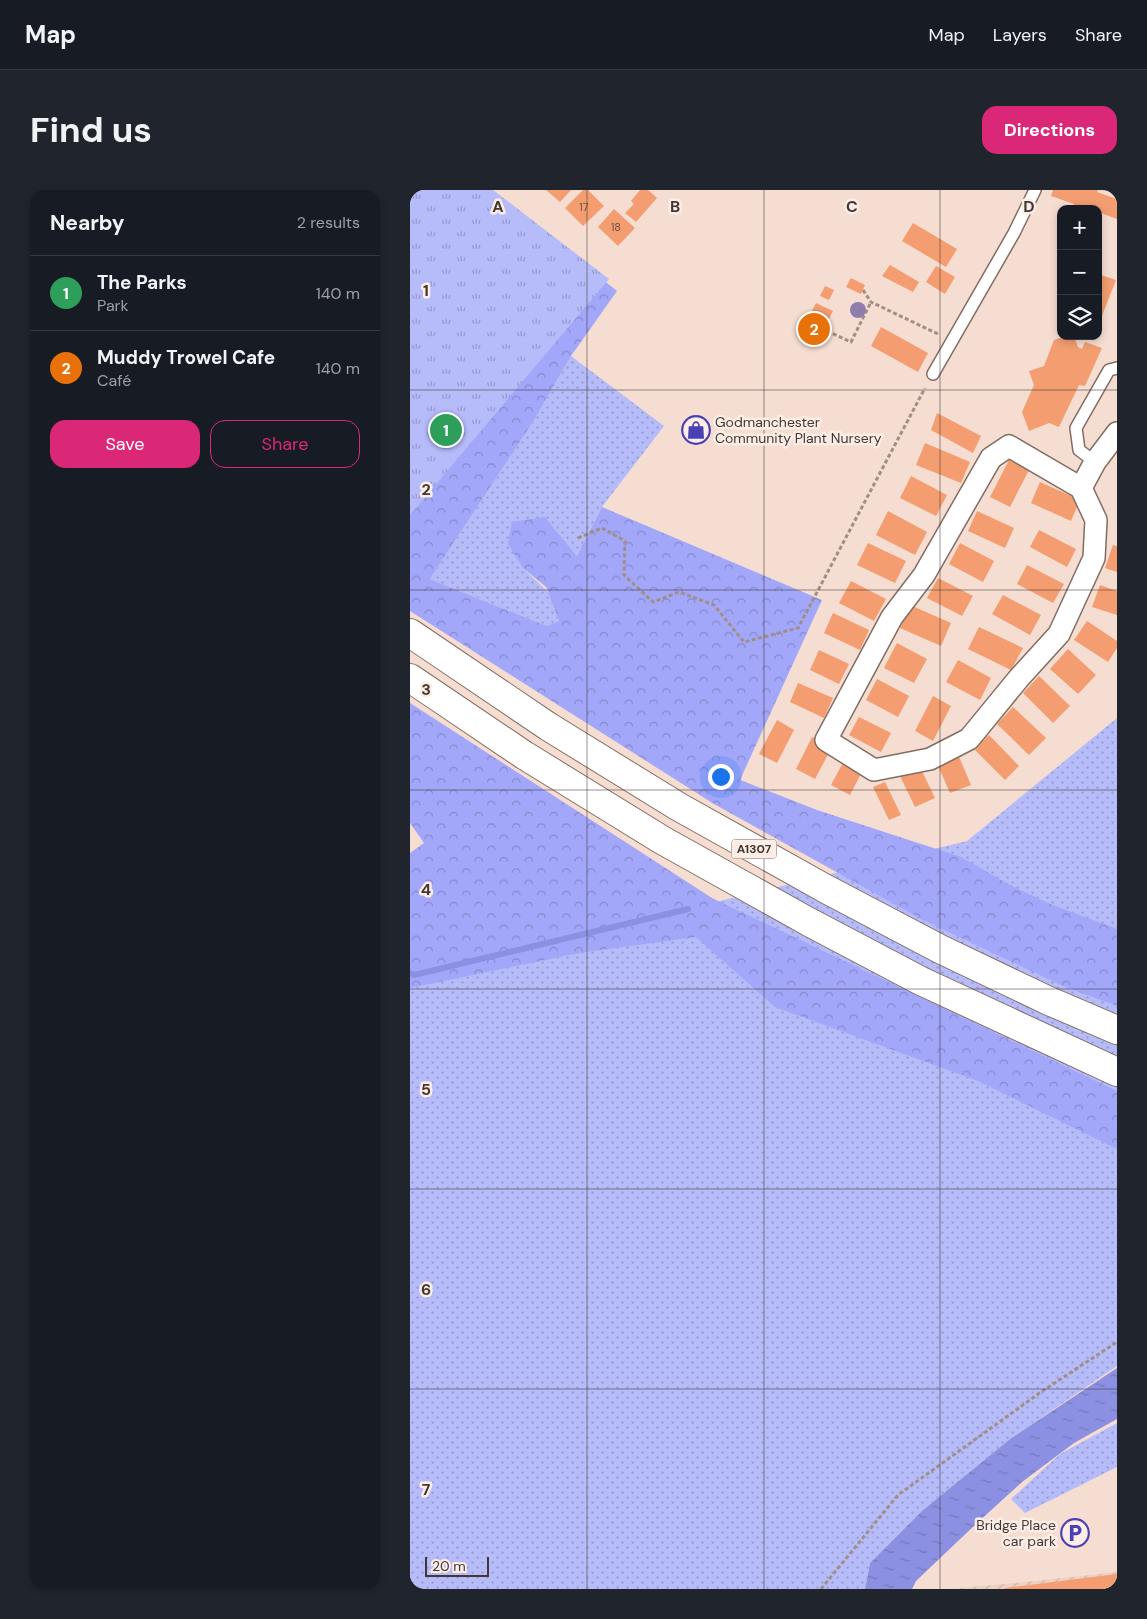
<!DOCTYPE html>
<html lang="en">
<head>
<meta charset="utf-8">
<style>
  body { margin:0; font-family:"DM Sans",sans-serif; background:#20242c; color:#f1f3f6 }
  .controls { position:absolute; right:15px; top:15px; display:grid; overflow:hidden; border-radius:10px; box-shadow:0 2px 8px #0003 }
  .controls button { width:45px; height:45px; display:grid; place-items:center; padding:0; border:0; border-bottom:1px solid #363941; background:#171b24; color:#f1f3f6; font:25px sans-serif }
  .scale { position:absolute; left:15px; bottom:12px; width:64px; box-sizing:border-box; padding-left:5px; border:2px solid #423833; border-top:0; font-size:14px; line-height:18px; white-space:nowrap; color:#423833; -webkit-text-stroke:4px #fcede6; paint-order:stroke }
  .you { position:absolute; left:310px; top:586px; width:18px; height:18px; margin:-12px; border:4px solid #fff; border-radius:50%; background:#1a73e8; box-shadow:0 0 0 8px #1a73e833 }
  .badge { display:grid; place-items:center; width:32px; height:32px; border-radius:50%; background:#db2777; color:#fff; font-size:16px; font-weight:700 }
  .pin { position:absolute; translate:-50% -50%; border:2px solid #fff; box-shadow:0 1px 5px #0006 }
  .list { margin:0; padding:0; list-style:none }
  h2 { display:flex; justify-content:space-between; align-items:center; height:65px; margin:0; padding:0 20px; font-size:21px }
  h2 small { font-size:16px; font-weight:400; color:#9ea1a6 }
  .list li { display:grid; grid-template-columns:32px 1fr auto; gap:15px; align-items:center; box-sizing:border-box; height:75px; padding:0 20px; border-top:1px solid #363941 }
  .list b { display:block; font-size:19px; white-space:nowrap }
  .list p { margin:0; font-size:16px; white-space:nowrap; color:#9ea1a6 }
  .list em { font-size:16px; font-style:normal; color:#9ea1a6 }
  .actions { display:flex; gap:10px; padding:15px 20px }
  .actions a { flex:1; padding:11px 0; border:1px solid #db2777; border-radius:15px; text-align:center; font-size:18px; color:#db2777 }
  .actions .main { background:#db2777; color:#fff }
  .icon { flex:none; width:28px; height:28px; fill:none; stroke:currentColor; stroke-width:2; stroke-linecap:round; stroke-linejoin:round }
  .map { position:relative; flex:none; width:707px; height:1399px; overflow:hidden; border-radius:15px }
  header { display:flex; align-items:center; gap:30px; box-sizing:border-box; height:70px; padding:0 25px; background:#171b24; border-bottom:1px solid #363941 }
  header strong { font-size:24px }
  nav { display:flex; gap:28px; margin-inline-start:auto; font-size:18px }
  .intro { display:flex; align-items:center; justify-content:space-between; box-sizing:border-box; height:120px; padding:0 30px }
  h1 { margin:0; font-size:35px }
  .button { padding:12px 22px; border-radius:15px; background:#db2777; color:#fff; font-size:18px; font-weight:700 }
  main { display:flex; gap:30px; padding:0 30px }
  aside { flex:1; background:#171b24; border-radius:15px; box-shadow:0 2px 8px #0003 }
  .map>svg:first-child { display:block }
</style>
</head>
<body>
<header>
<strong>Map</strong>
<nav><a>Map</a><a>Layers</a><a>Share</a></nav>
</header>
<div class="intro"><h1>Find us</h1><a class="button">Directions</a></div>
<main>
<aside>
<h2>Nearby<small>2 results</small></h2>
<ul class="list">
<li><span class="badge" style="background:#2e9e5b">1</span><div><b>The Parks</b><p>Park</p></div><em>140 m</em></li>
<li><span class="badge" style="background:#e8710a">2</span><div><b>Muddy Trowel Cafe</b><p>Café</p></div><em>140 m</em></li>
</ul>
<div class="actions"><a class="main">Save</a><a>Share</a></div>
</aside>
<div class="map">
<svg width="707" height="1399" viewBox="0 0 707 1399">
  <defs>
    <pattern id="industrial-furrows" width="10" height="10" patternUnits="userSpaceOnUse" patternTransform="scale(1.25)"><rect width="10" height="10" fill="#eed0c0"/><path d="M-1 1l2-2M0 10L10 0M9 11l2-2" fill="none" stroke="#cdb3a5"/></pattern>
    <pattern id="grass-dots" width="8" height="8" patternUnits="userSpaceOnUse" patternTransform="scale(1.25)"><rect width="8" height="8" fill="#b6bbfa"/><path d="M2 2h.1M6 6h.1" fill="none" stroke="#9699cb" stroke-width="1.8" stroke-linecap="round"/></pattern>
    <pattern id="forest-crowns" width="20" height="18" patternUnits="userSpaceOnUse" patternTransform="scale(1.25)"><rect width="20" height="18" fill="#a2a7fa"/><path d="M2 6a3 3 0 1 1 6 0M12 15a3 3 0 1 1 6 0" fill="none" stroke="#8689cb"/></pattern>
    <pattern id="park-tufts" width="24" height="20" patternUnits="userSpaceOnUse" patternTransform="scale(1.25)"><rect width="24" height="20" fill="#b6bbfa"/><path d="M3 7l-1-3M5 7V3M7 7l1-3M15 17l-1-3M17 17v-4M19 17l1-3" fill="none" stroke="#9699cb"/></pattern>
    <pattern id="water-ripples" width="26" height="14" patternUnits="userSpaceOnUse" patternTransform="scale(1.25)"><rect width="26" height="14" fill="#8c90e2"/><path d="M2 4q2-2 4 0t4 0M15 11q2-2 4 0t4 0" fill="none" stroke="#7477b8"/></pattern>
  </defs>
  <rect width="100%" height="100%" fill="#f6ddd2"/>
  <path fill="url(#industrial-furrows)" d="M 707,1382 L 707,1399 L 540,1399 L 616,1392 Z"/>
  <g fill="url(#grass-dots)">
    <path d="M 161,166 L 254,236 L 192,317 L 167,366 L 135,327 L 113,378 L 138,402 L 149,431 L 137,436 L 20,389 L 123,232 Z"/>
    <path d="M 707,528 L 707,1176 L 600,1249 L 513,1320 L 460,1373 L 455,1399 L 0,1399 L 0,783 L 4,785 L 557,651 Z"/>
    <path d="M 707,1233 L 707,1277 L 615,1323 L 601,1309 L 650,1264 Z"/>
  </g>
  <g fill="url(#forest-crowns)">
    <path d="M 80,0 L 207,101 L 161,166 L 123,232 L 20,389 L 137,436 L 149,431 L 136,397 L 113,378 L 98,354 L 102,332 L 135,327 L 167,366 L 192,317 L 412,410 L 330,590 L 407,620 L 551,667 L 600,695 L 640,714 L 707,739 L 707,816 L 653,796 L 513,730 L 304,614 L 0,421 L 0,218 Z"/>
    <path d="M 0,513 L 302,708 L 707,901 L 707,959 L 568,891 L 365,817 L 286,747 L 169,763 L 0,798 L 0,663 L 14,653 L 0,633 Z"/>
  </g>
  <path fill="url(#park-tufts)" d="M 0,0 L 83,0 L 199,89 L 0,325 Z"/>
  <path fill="url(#water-ripples)" d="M 707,1178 L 707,1229 L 664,1253 L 612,1292 L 567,1333 L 506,1391 L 502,1399 L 455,1399 L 460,1373 L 513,1320 L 600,1249 Z"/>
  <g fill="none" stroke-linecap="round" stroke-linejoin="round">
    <path stroke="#8c90e2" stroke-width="6" d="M 0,783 L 4,785 L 278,719"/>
  </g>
  <g fill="#f39d70">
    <path d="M 136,0 L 161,0 L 150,12 Z"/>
    <path d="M 173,0 L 178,0 L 194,16 L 173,36 L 155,18 Z"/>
    <path d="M 230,0 L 238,0 L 247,8 L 226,32 L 215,23 L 224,14 L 221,11 Z"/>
    <path d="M 643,0 L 688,0 L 687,2 L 707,9 L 707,29 L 688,22 L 688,19 L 662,19 L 664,14 L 641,6 Z"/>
    <path d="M 204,19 L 225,38 L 208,56 L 188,37 Z"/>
    <path d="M 503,33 L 547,59 L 536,77 L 492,51 Z"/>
    <path d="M 480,75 L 509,92 L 503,102 L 472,86 Z"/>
    <path d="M 526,76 L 545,87 L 535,104 L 516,92 Z"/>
    <path d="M 688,84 L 706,90 L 688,136 Z"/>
    <path d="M 441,88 L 455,95 L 451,104 L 436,97 Z"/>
    <path d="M 415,96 L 424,100 L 419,110 L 410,106 Z"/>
    <path d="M 406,113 L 423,121 L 405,156 L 389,147 Z"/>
    <path d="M 471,137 L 518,163 L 508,182 L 461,156 Z"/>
    <path d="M 656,146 L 664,146 L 668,157 L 672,159 L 675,152 L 692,158 L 675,196 L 669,195 L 649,237 L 639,233 L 619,241 L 612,222 L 624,195 L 619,181 L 634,176 L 644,150 Z"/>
    <path d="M 527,223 L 571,246 L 563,263 L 521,240 Z"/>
    <path d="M 515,253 L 560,272 L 551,293 L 506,275 Z"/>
    <path d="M 599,270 L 619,280 L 600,317 L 580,307 Z"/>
    <path d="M 501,286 L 537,305 L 526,326 L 490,308 Z"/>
    <path d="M 630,292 L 670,310 L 661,331 L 621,313 Z"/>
    <path d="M 478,321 L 517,342 L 505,365 L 466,345 Z"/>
    <path d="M 567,321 L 604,338 L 595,358 L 558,341 Z"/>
    <path d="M 629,340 L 666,359 L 657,377 L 620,357 Z"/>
    <path d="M 458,353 L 496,371 L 485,393 L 447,375 Z"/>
    <path d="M 550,353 L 584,371 L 573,392 L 539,374 Z"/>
    <path d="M 703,355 L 707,356 L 707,382 L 695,378 Z"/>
    <path d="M 617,375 L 654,394 L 643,413 L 607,394 Z"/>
    <path d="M 528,388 L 563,406 L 552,426 L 517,408 Z"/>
    <path d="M 441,391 L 476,409 L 464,431 L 429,413 Z"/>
    <path d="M 690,395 L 707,401 L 707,425 L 682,417 Z"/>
    <path d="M 593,405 L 631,425 L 620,445 L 582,424 Z"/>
    <path d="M 500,415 L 541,433 L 531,456 L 490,438 Z"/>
    <path d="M 423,423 L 459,440 L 450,460 L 414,443 Z"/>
    <path d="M 677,431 L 707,451 L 707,458 L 698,472 L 664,450 Z"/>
    <path d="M 569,437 L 613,458 L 601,480 L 558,459 Z"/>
    <path d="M 487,453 L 517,469 L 504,493 L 474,478 Z"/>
    <path d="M 658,459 L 686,485 L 668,504 L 640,479 Z"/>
    <path d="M 409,460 L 439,474 L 429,494 L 400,480 Z"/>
    <path d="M 548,470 L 581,488 L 570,510 L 536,492 Z"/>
    <path d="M 629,486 L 660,516 L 643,533 L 613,503 Z"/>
    <path d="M 467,489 L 499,506 L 488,527 L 456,510 Z"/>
    <path d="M 388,493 L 423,508 L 414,528 L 380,512 Z"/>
    <path d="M 523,506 L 541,516 L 523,551 L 505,541 Z"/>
    <path d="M 603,517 L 636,548 L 619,565 L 587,534 Z"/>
    <path d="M 449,527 L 481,543 L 471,562 L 439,545 Z"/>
    <path d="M 367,530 L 384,540 L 367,573 L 349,564 Z"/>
    <path d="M 579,545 L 609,576 L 595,590 L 564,559 Z"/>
    <path d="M 402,547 L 422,557 L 405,589 L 386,579 Z"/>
    <path d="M 547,562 L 561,595 L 540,603 L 526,571 Z"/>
    <path d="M 436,567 L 455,576 L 440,605 L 421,595 Z"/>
    <path d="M 509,575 L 525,608 L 505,617 L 489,584 Z"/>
    <path d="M 475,592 L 491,625 L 479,630 L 463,597 Z"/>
    <path d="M 707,1384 L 707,1399 L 595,1399 L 595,1398 Z"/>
  </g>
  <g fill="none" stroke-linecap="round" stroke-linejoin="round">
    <defs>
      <g id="lane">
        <path d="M 523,184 L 604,43 L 625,0"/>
        <path d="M 685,272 L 669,260 L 666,238 L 699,180 L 707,178"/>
      </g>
      <g id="street">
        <path d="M 599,256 L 671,298 L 686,330 L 684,368 L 649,444 L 609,488 L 559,549 L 520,569 L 464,580 L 416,550 L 482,427 L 514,385 L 581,268 Z"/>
        <path d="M 671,298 L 685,272 L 707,243"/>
      </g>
      <g id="primary">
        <path d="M 0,443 L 139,537 L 269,617 L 416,699 L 530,759 L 639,811 L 707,840"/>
        <path d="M 0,488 L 114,565 L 252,650 L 399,732 L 511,791 L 707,882"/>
      </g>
    </defs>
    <use href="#lane" stroke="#826d62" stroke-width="14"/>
    <use href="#street" stroke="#826d62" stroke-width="24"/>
    <use href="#primary" stroke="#826d62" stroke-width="30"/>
    <g stroke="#a18f87" stroke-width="3" stroke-dasharray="4 2.5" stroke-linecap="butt">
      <path d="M 453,100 L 461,112 L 528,144"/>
      <path d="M 417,141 L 441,152 L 461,112"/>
      <path d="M 168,348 L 192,338 L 215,351 L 214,385 L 243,412 L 269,402 L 304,415 L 334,452 L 388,438 L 515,198"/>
      <path d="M 411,1399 L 488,1305 L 631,1202 L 707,1152"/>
    </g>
    <use href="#lane" stroke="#fff" stroke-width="11"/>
    <use href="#street" stroke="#fff" stroke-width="21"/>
    <use href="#primary" stroke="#fff" stroke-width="28"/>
  </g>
  <circle fill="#8e7dad" cx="448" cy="120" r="8"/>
  <path fill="none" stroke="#423833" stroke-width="1" stroke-opacity="0.55" d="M 177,0 L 177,1399M 354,0 L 354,1399M 530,0 L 530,1399M 0,200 L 707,200M 0,400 L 707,400M 0,600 L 707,600M 0,799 L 707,799M 0,999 L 707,999M 0,1199 L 707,1199"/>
  <defs>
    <symbol id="shop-ring" viewBox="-11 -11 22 22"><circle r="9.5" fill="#fcede6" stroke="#4a40b6" stroke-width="1.5"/><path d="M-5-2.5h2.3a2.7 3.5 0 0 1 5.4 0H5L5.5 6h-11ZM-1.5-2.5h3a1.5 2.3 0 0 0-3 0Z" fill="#4a40b6"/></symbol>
    <symbol id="parking-ring" viewBox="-11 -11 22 22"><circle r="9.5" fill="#fcede6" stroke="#4a40b6" stroke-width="1.5"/><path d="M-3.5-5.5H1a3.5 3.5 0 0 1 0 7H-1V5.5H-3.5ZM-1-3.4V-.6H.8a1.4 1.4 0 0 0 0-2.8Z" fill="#4a40b6"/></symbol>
  </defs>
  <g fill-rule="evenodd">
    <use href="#shop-ring" x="270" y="224" width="32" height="32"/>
    <use href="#parking-ring" x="649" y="1327" width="32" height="32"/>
  </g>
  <g text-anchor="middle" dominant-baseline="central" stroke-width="5" stroke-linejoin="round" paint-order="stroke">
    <g font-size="11" fill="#6e5142">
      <text x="174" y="17">17</text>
      <text x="206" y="37">18</text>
    </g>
    <rect fill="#fcede6" stroke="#7a6e69" stroke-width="1" x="321.5" y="649.5" width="45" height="19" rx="4"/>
    <g font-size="12" font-weight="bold" fill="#423833">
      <text x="344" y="659">A1307</text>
    </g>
    <g font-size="14" fill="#423833" stroke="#fcede6" text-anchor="start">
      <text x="305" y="232">Godmanchester<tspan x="305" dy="16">Community Plant Nursery</tspan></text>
      <text x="646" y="1335" text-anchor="end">Bridge Place<tspan x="646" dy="16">car park</tspan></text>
    </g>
  </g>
  <g font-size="16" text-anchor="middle" font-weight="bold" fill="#423833" stroke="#fcede6" stroke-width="5" stroke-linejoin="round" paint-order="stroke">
    <text x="88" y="22">A</text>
    <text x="265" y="22">B</text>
    <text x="442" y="22">C</text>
    <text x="619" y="22">D</text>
    <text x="16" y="106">1</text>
    <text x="16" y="305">2</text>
    <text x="16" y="505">3</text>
    <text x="16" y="705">4</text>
    <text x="16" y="905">5</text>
    <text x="16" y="1105">6</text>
    <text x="16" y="1305">7</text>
  </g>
</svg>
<div class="controls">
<button>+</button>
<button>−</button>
<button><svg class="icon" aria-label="layers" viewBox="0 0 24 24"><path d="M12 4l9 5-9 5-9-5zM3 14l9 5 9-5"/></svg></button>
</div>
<div class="scale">20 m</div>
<div class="you"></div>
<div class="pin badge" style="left:36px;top:240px;background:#2e9e5b">1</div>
<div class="pin badge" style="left:404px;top:139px;background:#e8710a">2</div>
</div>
</main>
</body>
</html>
